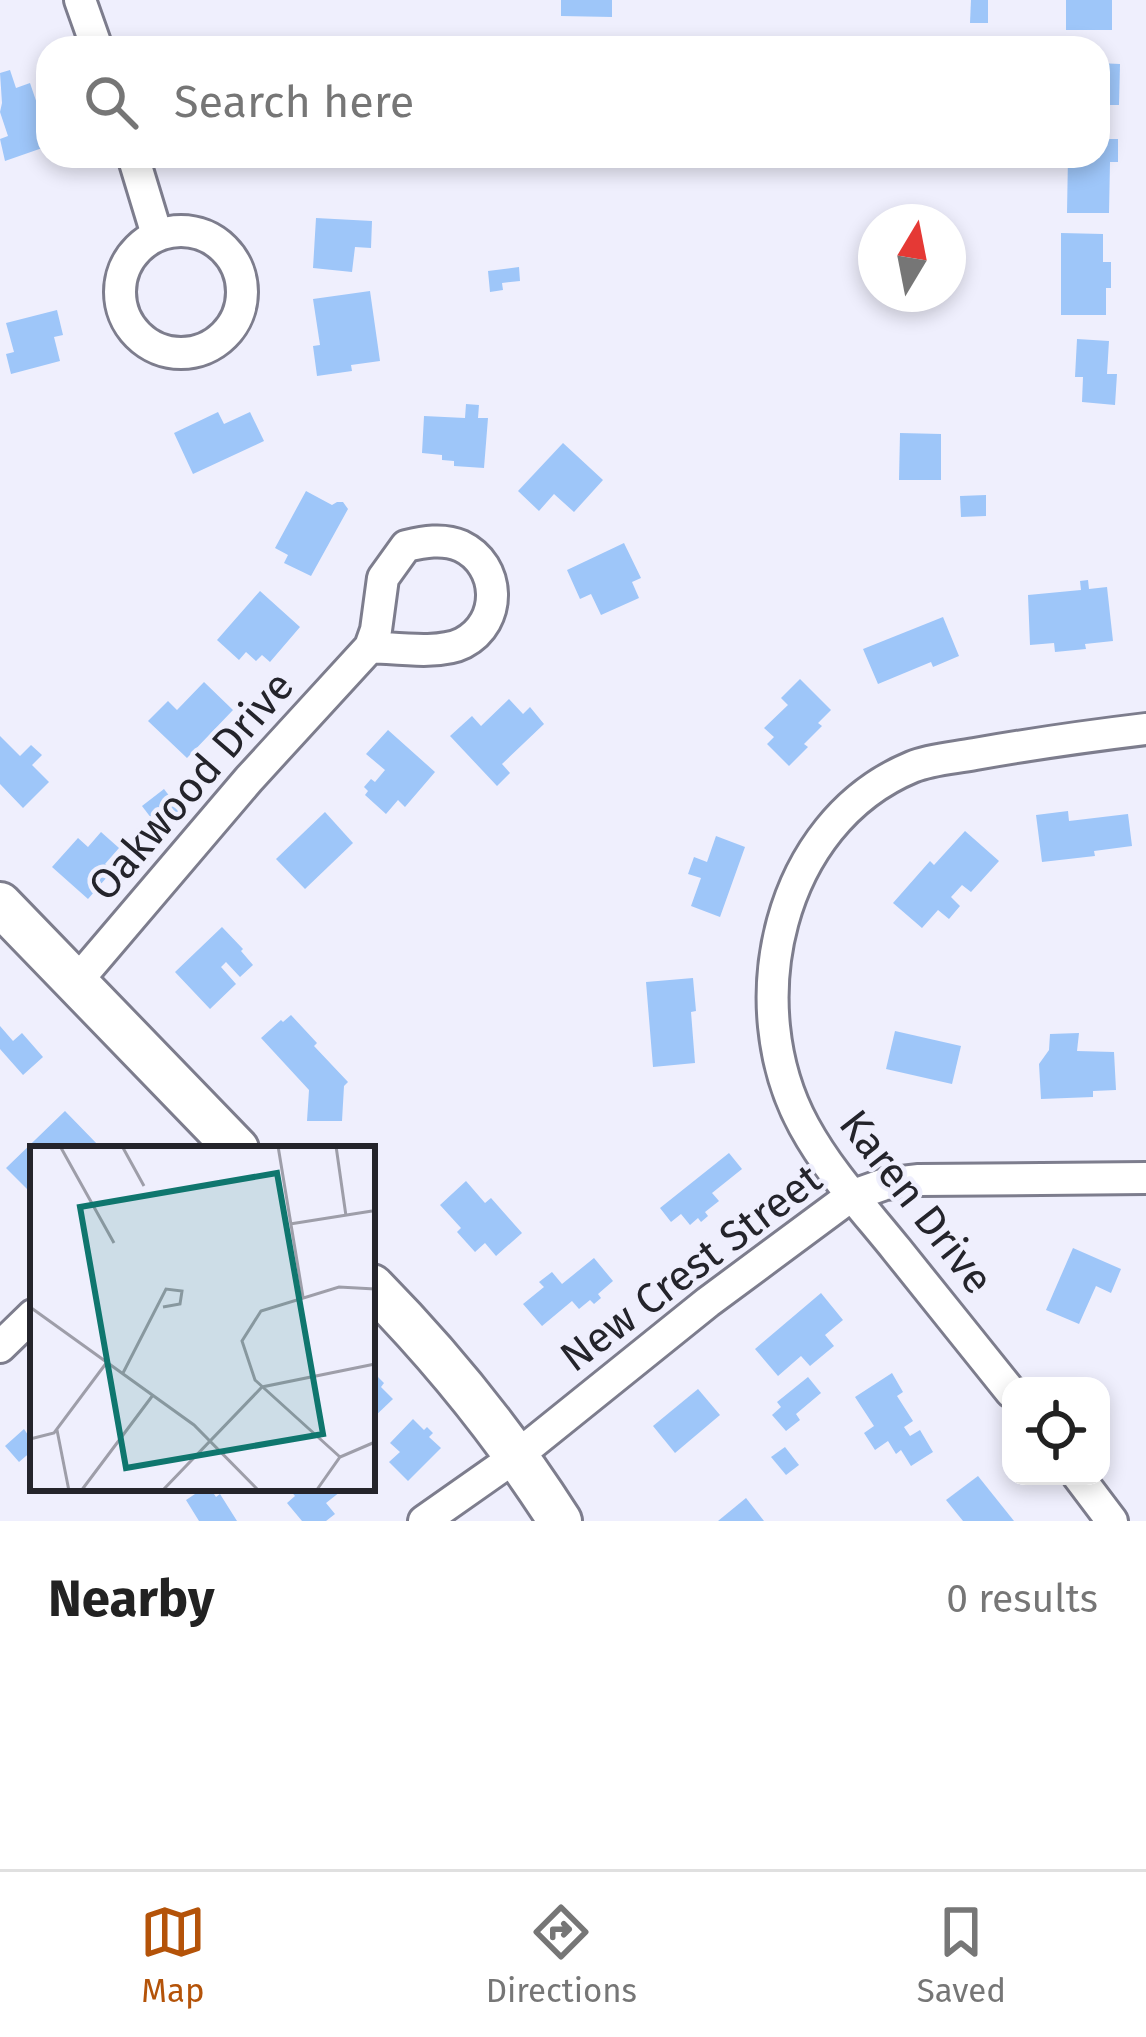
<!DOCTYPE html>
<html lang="en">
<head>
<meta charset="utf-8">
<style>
  body { margin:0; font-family:"Fira Sans",sans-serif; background:#f6f6f6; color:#222 }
  .controls { position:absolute; right:36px; bottom:36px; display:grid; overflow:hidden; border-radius:24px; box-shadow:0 6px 18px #0003 }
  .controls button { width:108px; height:108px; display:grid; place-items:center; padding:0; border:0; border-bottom:3px solid #e0e0e0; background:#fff; color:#222; font:60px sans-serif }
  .compass { position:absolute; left:858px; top:204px; width:108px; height:108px; border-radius:50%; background:#fff; box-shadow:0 6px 18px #0003; rotate:10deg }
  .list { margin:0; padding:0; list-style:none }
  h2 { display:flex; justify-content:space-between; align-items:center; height:156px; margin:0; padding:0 48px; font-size:51px }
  h2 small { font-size:39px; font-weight:400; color:#767676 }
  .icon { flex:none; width:66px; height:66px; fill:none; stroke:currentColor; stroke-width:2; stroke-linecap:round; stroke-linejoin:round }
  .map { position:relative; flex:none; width:1146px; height:1521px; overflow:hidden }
  .search { position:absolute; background:#fff; box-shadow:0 6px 18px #0003; left:36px; right:36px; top:36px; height:132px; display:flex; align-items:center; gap:30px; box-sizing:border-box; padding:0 42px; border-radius:36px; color:#767676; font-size:45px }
  .sheet { height:348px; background:#fff }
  nav { display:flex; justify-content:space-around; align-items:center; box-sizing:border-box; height:168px; border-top:3px solid #e0e0e0; background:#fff; font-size:33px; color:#767676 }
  nav a { display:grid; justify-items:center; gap:6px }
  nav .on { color:#b45309 }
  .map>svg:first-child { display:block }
</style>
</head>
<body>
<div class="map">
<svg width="1146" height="1521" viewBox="0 0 1146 1521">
  <rect width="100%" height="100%" fill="#efeffd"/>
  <g fill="#9ec6f9">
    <path d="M 561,0 L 612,0 L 612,17 L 561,16 Z"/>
    <path d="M 971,0 L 988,0 L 988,23 L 970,23 Z"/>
    <rect x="1066" y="0" width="46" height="30"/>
    <path d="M 1098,63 L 1120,64 L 1119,105 L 1098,105 Z"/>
    <path d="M 10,70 L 16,88 L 30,83 L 48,136 L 48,146 L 5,161 L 0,139 L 8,136 L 0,112 L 2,103 L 0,73 Z"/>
    <path d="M 1098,139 L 1118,139 L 1118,162 L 1110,162 L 1109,213 L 1067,213 L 1068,156 L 1098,156 Z"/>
    <path d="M 316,218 L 372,221 L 371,248 L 355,247 L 352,272 L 313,268 Z"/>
    <path d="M 1061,233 L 1103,234 L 1103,262 L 1111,262 L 1111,288 L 1106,288 L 1106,315 L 1061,315 Z"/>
    <path d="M 519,267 L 520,281 L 502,283 L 503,290 L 490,292 L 488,271 Z"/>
    <path d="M 370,291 L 380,361 L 351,365 L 352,371 L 317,376 L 313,346 L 320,345 L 313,299 Z"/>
    <path d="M 57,310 L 63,335 L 54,337 L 60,361 L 11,374 L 6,354 L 14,352 L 6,323 Z"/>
    <path d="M 1077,339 L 1109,341 L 1107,374 L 1117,374 L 1115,405 L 1082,402 L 1083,377 L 1075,377 Z"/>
    <path d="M 466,404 L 479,405 L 478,418 L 488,418 L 484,468 L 454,466 L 454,461 L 442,460 L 442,455 L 422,453 L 424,416 L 465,418 Z"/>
    <path d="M 218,412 L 224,424 L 250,412 L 264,441 L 193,474 L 174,433 Z"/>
    <path d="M 900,433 L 941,434 L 941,480 L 899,480 Z"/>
    <path d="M 563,443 L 603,480 L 574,512 L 554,494 L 539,511 L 518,491 Z"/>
    <path d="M 306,491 L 332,505 L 337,502 L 343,502 L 348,509 L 311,576 L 284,563 L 288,555 L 275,548 Z"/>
    <path d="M 986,495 L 986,516 L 961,517 L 960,496 Z"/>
    <path d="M 624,543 L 641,578 L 632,582 L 639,598 L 601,615 L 591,594 L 580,599 L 567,570 Z"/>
    <path d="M 1088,580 L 1089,589 L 1107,587 L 1113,641 L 1085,644 L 1086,649 L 1055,652 L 1054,643 L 1030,645 L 1028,595 L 1081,590 L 1080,581 Z"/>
    <path d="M 260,591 L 300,627 L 270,662 L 262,655 L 256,661 L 246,652 L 239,660 L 217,640 Z"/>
    <path d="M 943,617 L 959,656 L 933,667 L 931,662 L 878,684 L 863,649 Z"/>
    <path d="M 800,679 L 831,710 L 818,723 L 822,726 L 804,744 L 808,747 L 789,766 L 767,744 L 774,737 L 764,728 L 788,705 L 781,698 Z"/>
    <path d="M 204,682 L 233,710 L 187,758 L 148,721 L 168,701 L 177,710 Z"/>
    <path d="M 509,699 L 523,714 L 530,707 L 544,724 L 502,764 L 510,773 L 497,786 L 450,736 L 472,716 L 481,726 Z"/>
    <path d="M 388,730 L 435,772 L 405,807 L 398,800 L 386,814 L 365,795 L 368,791 L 364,787 L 371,779 L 375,782 L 385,770 L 366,754 Z"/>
    <path d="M 0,736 L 20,756 L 31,745 L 42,755 L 32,765 L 49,782 L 23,808 L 0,784 Z"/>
    <path d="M 164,789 L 183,814 L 161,831 L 142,806 Z"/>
    <path d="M 1068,811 L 1069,821 L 1128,814 L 1132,846 L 1094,851 L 1095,856 L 1042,862 L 1036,815 Z"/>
    <path d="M 325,812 L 353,843 L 305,889 L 276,859 Z"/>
    <path d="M 965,831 L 999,861 L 971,892 L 962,885 L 951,897 L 960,906 L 949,919 L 938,910 L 922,928 L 893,903 L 930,861 L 934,865 Z"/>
    <path d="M 101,832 L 119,848 L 105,864 L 113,870 L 88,899 L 52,867 L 78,838 L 88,847 Z"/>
    <path d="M 716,836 L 745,847 L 720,917 L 691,906 L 701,878 L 688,874 L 694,857 L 707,862 Z"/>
    <path d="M 222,927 L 243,949 L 241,951 L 253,965 L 240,977 L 226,962 L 221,967 L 236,984 L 210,1009 L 175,972 Z"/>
    <path d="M 693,978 L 696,1011 L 691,1012 L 695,1063 L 653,1067 L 646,982 Z"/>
    <path d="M 291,1015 L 317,1043 L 314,1046 L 348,1082 L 344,1086 L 342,1121 L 307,1121 L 309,1090 L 261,1038 L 281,1020 L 283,1022 Z"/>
    <path d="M 0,1026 L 13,1041 L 22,1033 L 43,1057 L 23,1075 L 0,1049 Z"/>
    <path d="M 895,1031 L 961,1046 L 952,1084 L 886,1069 Z"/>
    <path d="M 1079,1033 L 1077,1051 L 1114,1052 L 1116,1090 L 1093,1091 L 1093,1097 L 1041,1099 L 1039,1064 L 1049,1050 L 1050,1034 Z"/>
    <path d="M 65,1111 L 99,1146 L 97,1149 L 33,1149 L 33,1195 L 6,1168 Z"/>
    <path d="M 729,1153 L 742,1169 L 712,1193 L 719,1201 L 705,1212 L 708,1216 L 701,1222 L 698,1218 L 690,1225 L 681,1214 L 671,1222 L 660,1208 Z"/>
    <path d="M 466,1181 L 485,1203 L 491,1198 L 522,1233 L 496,1256 L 485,1243 L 475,1252 L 457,1232 L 461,1228 L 440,1205 Z"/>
    <path d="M 1073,1248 L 1121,1269 L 1111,1293 L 1096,1286 L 1079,1324 L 1046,1310 Z"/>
    <path d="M 594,1258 L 613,1281 L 598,1294 L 601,1298 L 594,1304 L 590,1300 L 579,1309 L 572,1301 L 542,1326 L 523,1304 L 544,1287 L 539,1282 L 552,1272 L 562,1284 Z"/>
    <path d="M 821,1293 L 843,1320 L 825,1335 L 834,1346 L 810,1366 L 801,1356 L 778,1376 L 755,1349 Z"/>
    <path d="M 892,1373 L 903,1392 L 897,1396 L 913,1421 L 904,1427 L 910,1436 L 920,1430 L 933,1452 L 911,1466 L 901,1450 L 896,1454 L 888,1441 L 875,1450 L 864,1433 L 874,1426 L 855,1397 Z"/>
    <path d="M 378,1377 L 384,1383 L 381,1387 L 393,1399 L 372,1419 L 372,1378 L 374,1381 Z"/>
    <path d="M 808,1377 L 821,1393 L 796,1414 L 800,1420 L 786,1431 L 772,1415 L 781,1407 L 777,1402 Z"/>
    <path d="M 698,1389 L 720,1415 L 675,1453 L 653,1426 Z"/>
    <path d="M 413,1419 L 424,1430 L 427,1427 L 433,1433 L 429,1437 L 441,1448 L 408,1481 L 389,1462 L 400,1452 L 390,1443 Z"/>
    <path d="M 24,1429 L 28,1435 L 33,1430 L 33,1450 L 19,1462 L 5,1446 Z"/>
    <path d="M 785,1447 L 799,1465 L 786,1475 L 771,1457 Z"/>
    <path d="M 978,1476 L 1014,1521 L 963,1521 L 946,1500 Z"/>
    <path d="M 204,1488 L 210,1488 L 216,1497 L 220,1494 L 237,1521 L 199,1521 L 186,1500 Z"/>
    <path d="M 288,1488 L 345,1488 L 326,1503 L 335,1514 L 326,1521 L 302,1521 L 287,1503 L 295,1496 Z"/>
    <path d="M 746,1498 L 764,1521 L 718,1521 Z"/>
  </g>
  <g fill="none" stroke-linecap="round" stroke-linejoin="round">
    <defs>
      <g id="minor">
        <path d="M 80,0 L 97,48"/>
        <path d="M 133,156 L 157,235"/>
        <circle cx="181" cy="292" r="61"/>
        <path d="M 77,981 L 249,779 L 370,647 L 376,630 L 383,578 L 406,546 C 423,542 443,538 461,546 C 501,565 503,622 463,643 C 440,655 395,648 370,647"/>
        <path d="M 0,1347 L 33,1315"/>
        <path d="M 1011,1392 C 973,1345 935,1297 897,1250 C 864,1209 829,1172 804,1126 C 738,1005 777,823 912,767 C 931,759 954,758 975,754 C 1032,744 1088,736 1146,729"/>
        <path d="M 1078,1476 L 1112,1521"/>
        <path d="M 424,1521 L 518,1455 L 708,1302 L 851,1196 L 885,1184 L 919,1180 L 1146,1178"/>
      </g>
      <g id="secondary">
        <path d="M 0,904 L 237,1149"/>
        <path d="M 372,1286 C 443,1358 505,1435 560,1521"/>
      </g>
    </defs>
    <use href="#minor" stroke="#7d7d8d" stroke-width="36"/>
    <use href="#secondary" stroke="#7d7d8d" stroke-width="48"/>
    <use href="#minor" stroke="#fff" stroke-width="30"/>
    <use href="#secondary" stroke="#fff" stroke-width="42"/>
  </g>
  <g text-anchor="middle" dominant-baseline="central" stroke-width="9" stroke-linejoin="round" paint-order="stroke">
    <g font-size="42" fill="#24242b" stroke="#efeffd">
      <text transform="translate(191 786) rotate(-49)">Oakwood Drive</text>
      <text transform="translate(916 1202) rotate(52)">Karen Drive</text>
      <text transform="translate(691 1268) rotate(-37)">New Crest Street</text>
    </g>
  </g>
  <g transform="translate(30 1146)">
    <rect width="345" height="345" fill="#efeffd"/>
    <path fill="none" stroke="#9e9ea9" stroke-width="3" d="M 30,0 L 84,97M 92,0 L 114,40M 248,0 L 273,151M 306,0 L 316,70M 260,78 L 342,65M 0,161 L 164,279 L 229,345M 93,227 L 136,143 L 152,145 L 150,158 L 133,161M 27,284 L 39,345M 0,293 L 24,287 L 77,216M 310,311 L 225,234 L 212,195 L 231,165 L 309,141 L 345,143M 51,345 L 123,249M 132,345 L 232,241 L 345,218M 286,345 L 310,311 L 345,296"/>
    <path fill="#0f766e" fill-opacity="0.15" stroke="#0f766e" stroke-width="6" d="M 247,27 L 293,288 L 96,322 L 50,61 Z"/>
    <rect width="345" height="345" fill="none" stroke="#24242b" stroke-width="6"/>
  </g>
</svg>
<div class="controls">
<button><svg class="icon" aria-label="locate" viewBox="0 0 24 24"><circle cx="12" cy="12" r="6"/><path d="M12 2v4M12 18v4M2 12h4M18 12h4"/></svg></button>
</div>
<svg class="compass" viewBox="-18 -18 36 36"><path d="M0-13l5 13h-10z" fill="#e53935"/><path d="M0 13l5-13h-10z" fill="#767676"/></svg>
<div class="search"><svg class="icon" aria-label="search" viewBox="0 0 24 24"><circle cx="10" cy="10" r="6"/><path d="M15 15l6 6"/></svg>Search here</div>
</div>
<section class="sheet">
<h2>Nearby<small>0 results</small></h2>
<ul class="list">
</ul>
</section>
<nav>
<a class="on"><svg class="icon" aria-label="map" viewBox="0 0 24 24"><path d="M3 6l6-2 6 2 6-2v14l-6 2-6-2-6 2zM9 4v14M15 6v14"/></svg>Map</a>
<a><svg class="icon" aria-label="directions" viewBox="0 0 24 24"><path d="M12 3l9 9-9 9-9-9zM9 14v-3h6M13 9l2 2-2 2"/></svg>Directions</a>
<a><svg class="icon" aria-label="saved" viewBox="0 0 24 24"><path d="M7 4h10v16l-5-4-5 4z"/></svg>Saved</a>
</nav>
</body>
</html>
